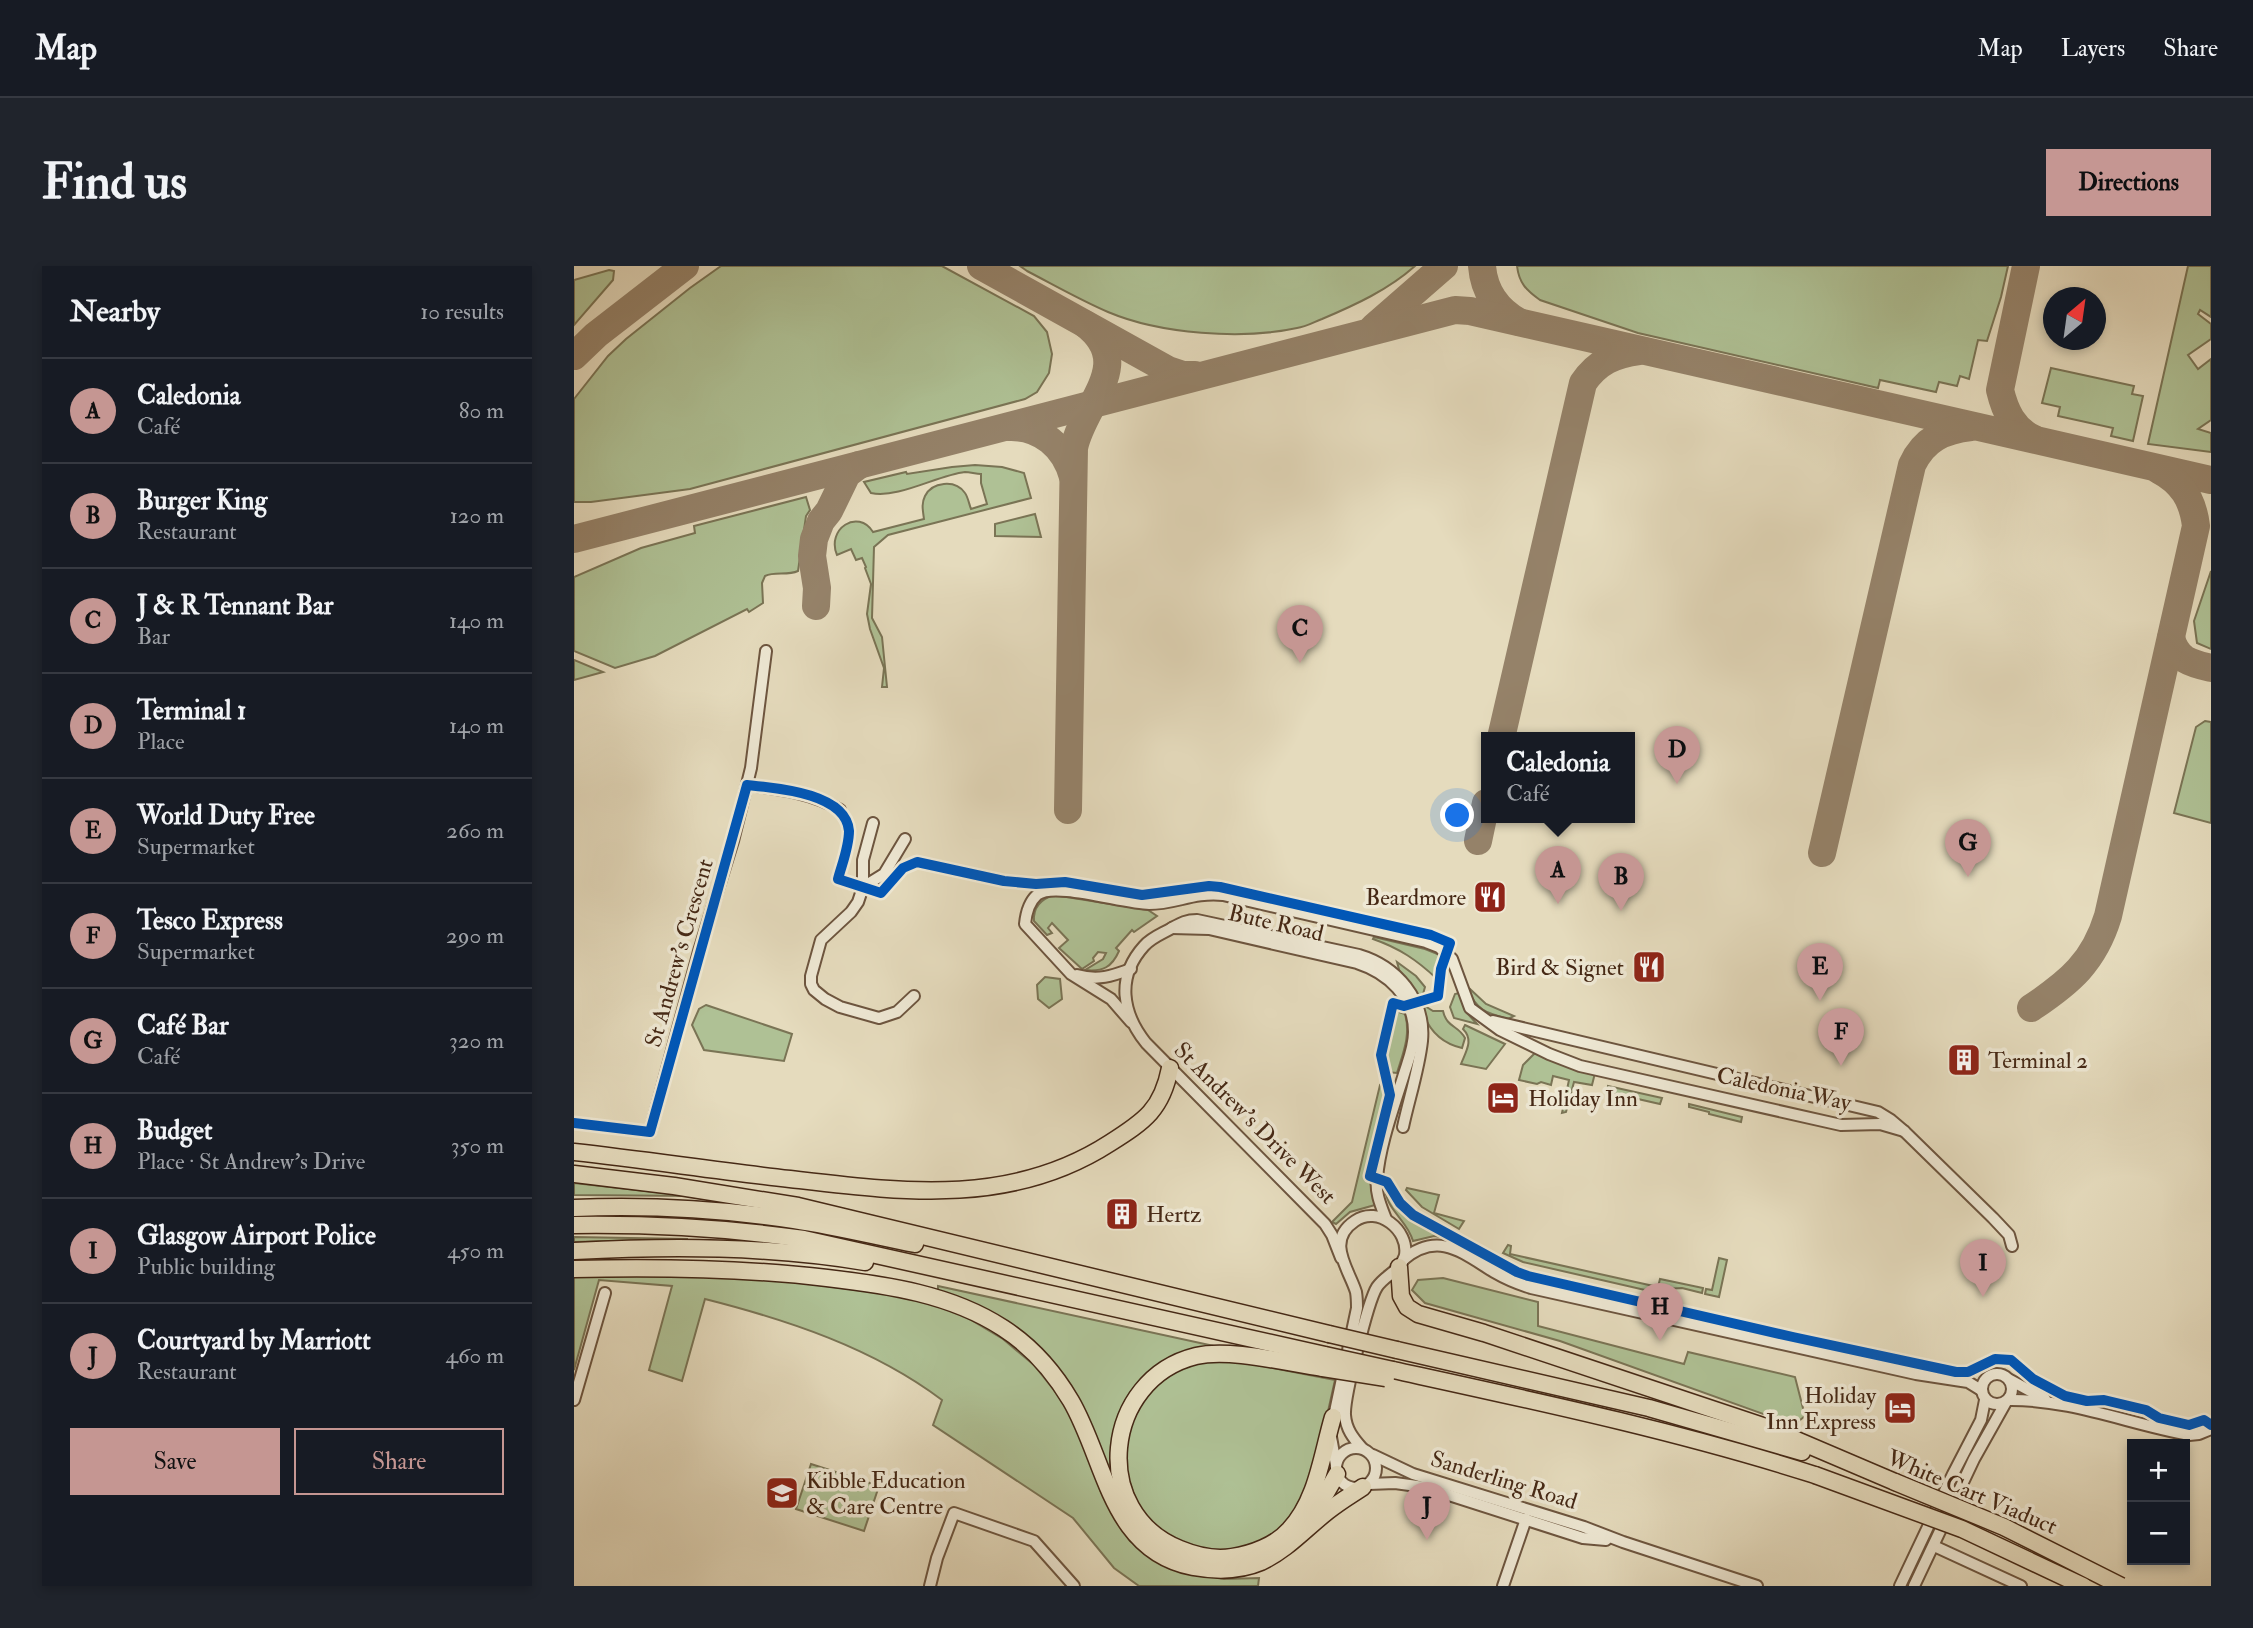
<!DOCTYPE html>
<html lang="en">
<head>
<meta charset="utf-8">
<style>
  body { margin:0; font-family:"IM FELL Double Pica",serif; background:#20242c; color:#f1f3f6 }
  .controls { position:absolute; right:21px; bottom:21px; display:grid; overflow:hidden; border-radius:0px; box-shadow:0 4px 10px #0003 }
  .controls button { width:63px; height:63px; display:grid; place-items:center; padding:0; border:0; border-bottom:2px solid #363941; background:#171b24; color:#f1f3f6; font:35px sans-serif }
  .compass { position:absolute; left:1469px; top:21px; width:63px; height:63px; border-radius:50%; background:#171b24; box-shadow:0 4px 10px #0003; rotate:29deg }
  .you { position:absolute; left:884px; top:550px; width:24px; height:24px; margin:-18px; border:5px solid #fff; border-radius:50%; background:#1a73e8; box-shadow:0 0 0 10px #1a73e833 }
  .badge { display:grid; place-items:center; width:46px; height:46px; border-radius:50%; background:#c59692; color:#111; font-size:23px; font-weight:700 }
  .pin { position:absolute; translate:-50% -58px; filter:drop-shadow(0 2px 4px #0008) }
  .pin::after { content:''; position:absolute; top:37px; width:24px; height:21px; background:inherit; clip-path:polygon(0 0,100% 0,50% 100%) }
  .popup { position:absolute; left:907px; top:466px; width:154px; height:91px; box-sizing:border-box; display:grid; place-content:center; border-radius:0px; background:#171b24; filter:drop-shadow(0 2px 5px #0005); font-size:23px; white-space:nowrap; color:#9ea1a6 }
  .popup b { font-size:26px; color:#f1f3f6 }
  .popup::after { content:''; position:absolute; left:50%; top:100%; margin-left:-14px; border:14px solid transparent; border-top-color:#171b24 }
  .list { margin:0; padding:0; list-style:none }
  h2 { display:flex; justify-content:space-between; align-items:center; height:91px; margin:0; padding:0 28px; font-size:30px }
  h2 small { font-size:23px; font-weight:400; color:#9ea1a6 }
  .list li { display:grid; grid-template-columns:46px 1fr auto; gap:21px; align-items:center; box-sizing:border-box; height:105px; padding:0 28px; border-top:2px solid #363941 }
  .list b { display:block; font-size:26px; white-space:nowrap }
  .list p { margin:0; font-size:23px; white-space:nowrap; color:#9ea1a6 }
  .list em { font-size:23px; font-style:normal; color:#9ea1a6 }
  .actions { display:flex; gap:14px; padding:21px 28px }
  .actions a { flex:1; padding:16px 0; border:2px solid #c59692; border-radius:0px; text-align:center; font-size:24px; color:#c59692 }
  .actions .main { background:#c59692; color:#111 }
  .map { position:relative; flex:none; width:1637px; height:1320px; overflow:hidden; border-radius:0px }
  header { display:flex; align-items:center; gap:42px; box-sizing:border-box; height:98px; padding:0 35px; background:#171b24; border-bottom:2px solid #363941 }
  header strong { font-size:33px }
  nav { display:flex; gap:38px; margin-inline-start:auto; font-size:24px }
  .intro { display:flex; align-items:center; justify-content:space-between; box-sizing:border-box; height:168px; padding:0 42px }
  h1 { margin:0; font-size:49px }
  .button { padding:18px 32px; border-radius:0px; background:#c59692; color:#111; font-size:24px; font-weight:700 }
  main { display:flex; gap:42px; padding:0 42px }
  aside { flex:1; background:#171b24; border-radius:0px; box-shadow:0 4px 10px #0003 }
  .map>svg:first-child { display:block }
</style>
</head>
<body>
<header>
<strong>Map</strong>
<nav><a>Map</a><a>Layers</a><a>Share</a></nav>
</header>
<div class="intro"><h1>Find us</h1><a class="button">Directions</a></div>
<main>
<aside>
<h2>Nearby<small>10 results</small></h2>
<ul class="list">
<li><span class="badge">A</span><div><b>Caledonia</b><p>Café</p></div><em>80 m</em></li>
<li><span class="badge">B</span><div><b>Burger King</b><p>Restaurant</p></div><em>120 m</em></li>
<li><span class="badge">C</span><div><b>J &amp; R Tennant Bar</b><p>Bar</p></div><em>140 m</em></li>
<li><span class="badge">D</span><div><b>Terminal 1</b><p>Place</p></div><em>140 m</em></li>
<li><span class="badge">E</span><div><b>World Duty Free</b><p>Supermarket</p></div><em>260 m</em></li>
<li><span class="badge">F</span><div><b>Tesco Express</b><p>Supermarket</p></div><em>290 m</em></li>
<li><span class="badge">G</span><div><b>Café Bar</b><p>Café</p></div><em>320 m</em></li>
<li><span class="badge">H</span><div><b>Budget</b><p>Place · St Andrew's Drive</p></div><em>350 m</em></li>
<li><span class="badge">I</span><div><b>Glasgow Airport Police</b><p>Public building</p></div><em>450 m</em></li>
<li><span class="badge">J</span><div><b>Courtyard by Marriott</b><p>Restaurant</p></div><em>460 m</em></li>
</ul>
<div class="actions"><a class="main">Save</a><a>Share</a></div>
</aside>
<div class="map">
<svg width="1637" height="1320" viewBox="0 0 1637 1320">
  <rect width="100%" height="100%" fill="#e5dbbd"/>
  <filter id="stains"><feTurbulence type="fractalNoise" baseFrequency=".00286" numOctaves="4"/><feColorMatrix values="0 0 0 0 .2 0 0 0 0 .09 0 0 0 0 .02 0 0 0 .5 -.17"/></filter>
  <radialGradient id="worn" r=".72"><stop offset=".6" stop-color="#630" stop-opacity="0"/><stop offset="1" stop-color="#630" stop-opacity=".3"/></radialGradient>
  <g fill="#afc195" stroke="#7a7455" stroke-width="2">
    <path d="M 147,0 L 368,0 L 460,50 L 473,66 L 478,88 L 475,107 L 463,126 L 451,133 L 116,223 L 17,236 L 0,236 L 0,133 L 34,90 L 52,73 L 116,22 Z"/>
    <path d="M 446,0 L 841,0 C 814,24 781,39 748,53 C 740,56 732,61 723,62 C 668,74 586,68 534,46 C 506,34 480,19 453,5 Z"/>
    <path d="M 943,0 L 1434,0 L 1427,31 L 1413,75 L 1404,74 L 1395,113 L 1386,110 L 1383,120 L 1365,116 L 1362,126 L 1306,114 L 1304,122 L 1064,67 L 966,34 C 952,24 945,17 943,0 Z"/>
    <path d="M 1614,0 L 1637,0 L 1637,51 L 1626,44 L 1624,48 L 1637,58 L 1637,73 L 1614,89 L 1624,103 L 1637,93 L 1637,154 L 1624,163 L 1637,167 L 1637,186 L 1574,178 Z"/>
    <path d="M 35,4 L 40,5 L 39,14 L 0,59 L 0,14 Z"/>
    <path d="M 1477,102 L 1560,120 L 1558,128 L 1569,130 L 1559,175 L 1537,170 L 1539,162 L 1484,150 L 1486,141 L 1468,137 Z"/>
    <path d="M 401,199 L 428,201 L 450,207 L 457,232 L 314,269 L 300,281 L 298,352 L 308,371 L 313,421 L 308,421 L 310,402 L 296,363 L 293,348 L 297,318 L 291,302 L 292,301 L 288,292 L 282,294 L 277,283 L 263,289 C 252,263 284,242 299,266 L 350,253 C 349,245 347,238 351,230 C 358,216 381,213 391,227 C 394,231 395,238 397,243 L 413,238 L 407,217 L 407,208 C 402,208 396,206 391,206 C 364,209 324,233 297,227 L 290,216 L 332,206 L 333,208 L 378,201 Z"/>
    <path d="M 232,231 L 236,244 L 232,250 L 224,305 C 213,310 201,305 191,310 L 188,317 L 189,337 L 175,346 L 173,343 L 81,390 L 41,402 L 0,385 L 0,311 L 67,282 L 121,267 L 120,260 Z"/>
    <path d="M 461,248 L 467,271 L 421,270 L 421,258 Z"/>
    <path d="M 1637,305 L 1637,383 L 1623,377 L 1620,355 Z"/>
    <path d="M 0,394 L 29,406 L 0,414 Z"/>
    <path d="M 1631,455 L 1637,456 L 1637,557 L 1600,547 L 1622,461 Z"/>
    <path d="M 480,629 L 574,644 L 583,650 L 560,666 L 558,664 L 542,682 L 545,685 C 538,701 529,706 511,704 L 529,693 L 532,687 L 524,686 L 519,692 L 520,695 L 508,703 L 485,682 L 494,674 L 478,657 L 474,662 L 478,667 L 473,669 L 460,655 C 459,641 467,633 480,629 Z"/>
    <path d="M 800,671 L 851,683 L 866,689 L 861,701 L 863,713 C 843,694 825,682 799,673 Z"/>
    <path d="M 823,696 L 842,710 L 851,721 L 849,728 L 843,730 L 826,707 Z"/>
    <path d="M 471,711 L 486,713 L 488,733 L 475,742 L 464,733 L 463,719 Z"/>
    <path d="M 896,723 L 912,738 L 940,750 L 934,753 C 913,747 903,745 894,724 Z"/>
    <path d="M 885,727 L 893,747 L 903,758 L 880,752 L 876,741 L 881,728 Z"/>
    <path d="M 132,739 L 218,768 L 210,795 L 130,784 L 118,759 L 125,743 Z"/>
    <path d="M 851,740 L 859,745 L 869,745 C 873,762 884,759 891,772 L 888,782 C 866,777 853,762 847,741 Z"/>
    <path d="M 822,745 L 831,748 C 837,769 829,787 823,807 L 813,806 L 808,790 Z"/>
    <path d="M 891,759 L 931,778 L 912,803 L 887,798 C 892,785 900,774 889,763 Z"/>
    <path d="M 961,787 L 985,797 L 1021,807 L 1018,819 L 1000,816 L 992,846 L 988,847 L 995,814 L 979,810 L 977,819 L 967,816 L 963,818 L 945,814 L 949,799 Z"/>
    <path d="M 806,819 L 811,821 L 815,829 L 795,910 L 801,939 L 776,946 L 762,958 L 758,956 L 778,936 Z"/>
    <path d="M 1034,820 L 1088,832 L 1086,838 L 1033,826 Z"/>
    <path d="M 1115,838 L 1168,851 L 1167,856 L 1135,848 L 1135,846 L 1115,841 Z"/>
    <path d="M 0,917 L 117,930 L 0,929 Z"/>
    <path d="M 811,920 L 814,920 C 830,950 851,958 879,973 L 860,970 L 839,975 C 833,953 811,944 811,920 Z"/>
    <path d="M 833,922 L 865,929 L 860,947 L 890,955 L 885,963 L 848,941 L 832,924 Z"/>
    <path d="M 0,971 L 114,973 L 0,976 Z"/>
    <path d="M 934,979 L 937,980 L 936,988 L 1084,1021 L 1086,1013 L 1129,1022 L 1128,1027 L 1108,1022 L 1071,1024 L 949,996 L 929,987 Z"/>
    <path d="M 1145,992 L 1153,994 L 1145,1031 L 1131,1028 L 1132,1023 L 1138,1024 Z"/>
    <path d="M 55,1006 L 212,1015 L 330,1030 L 382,1045 L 429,1073 L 460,1099 L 498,1147 L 527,1226 L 556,1275 L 582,1293 L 602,1303 L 650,1313 L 685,1312 L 684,1320 L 565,1320 L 540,1302 L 499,1252 L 359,1159 L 368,1134 C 299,1082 214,1054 131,1033 L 108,1115 L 75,1104 L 98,1020 L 25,1014 L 0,1104 L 0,1007 Z"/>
    <path d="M 869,1012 L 964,1036 L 964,1060 L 1110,1098 L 1114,1086 L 1221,1111 L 1231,1150 L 1220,1159 L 986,1075 L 851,1037 L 838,1024 L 844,1014 Z"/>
    <path d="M 364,1020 L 640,1080 C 621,1087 600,1092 582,1101 C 576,1105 571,1110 566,1115 C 536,1146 535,1184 541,1224 L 452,1070 C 425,1049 397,1034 364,1025 Z"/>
    <path d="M 643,1093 L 658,1094 L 761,1114 L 742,1199 L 717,1254 L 694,1273 L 656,1286 L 627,1284 L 590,1269 L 566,1245 L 549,1198 L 556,1154 L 583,1116 L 611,1100 Z"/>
    <path d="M 237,1198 L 305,1220 L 290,1265 L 222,1243 Z"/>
  </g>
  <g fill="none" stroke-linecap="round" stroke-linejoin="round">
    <g stroke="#958269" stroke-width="28">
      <path d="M 407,0 L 594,104 L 609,109 L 621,109"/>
      <path d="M 908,0 C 910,25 923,44 945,56"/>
      <path d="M 1452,0 L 1426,124 C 1431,145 1439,163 1460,173"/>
      <path d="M 800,61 L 870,0"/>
      <path d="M 0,90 L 22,69 L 111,0"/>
      <path d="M 435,161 C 467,160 491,181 499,211"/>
      <path d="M 0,273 L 881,44 L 896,45 L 1637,214"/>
      <path d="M 242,340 L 243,322 L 238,290 L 240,273 L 247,255 L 255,245 L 273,208 L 285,199"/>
      <path d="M 1597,372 C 1603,394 1616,397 1637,402"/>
      <path d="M 927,472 L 1009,117 C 1023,96 1041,88 1065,85"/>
      <path d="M 494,544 L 500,182 C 509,137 563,98 511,58"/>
      <path d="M 904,575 L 912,537"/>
      <path d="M 1248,587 L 1338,199 C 1350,173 1370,164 1397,161"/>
      <path d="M 1457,742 C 1496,716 1520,696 1534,650 L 1622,260 C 1619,234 1608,216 1585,204"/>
    </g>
    <defs>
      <g id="minor">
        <path d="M 173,519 C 204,523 239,527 266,544"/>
        <path d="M 299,557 L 289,594 L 289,621 L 284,636 L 277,646 L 247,674 L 237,710 L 237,718 L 240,724 L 251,733 L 266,741 L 305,752 L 323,746 L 340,730"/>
        <path d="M 289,621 L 310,608 L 331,573"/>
        <path d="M 598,662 L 635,663 L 783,697 C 814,707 840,731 840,766 C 840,781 834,795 830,808 C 820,841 806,877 803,912 C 801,927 807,940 812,953"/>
        <path d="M 503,709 C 524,715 538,710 557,703"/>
        <path d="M 919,755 L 1304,846 L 1317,854 L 1330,865 L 1419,952 L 1435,969 L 1438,980"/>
        <path d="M 557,756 L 537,733 L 497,708 L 451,658 C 452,648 455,636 463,629 C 480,615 550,638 575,638 C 602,638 619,626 649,629 L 852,676 L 865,681 L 878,693 L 896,742 L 926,764 L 975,788 L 1006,800 L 1267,859 L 1306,858 L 1330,865"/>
        <path d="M 76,866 L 125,685 L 159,575 L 177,502 L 192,385"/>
        <path d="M 767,992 L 758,969 L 751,958 L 572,777 C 548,747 542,711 570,680 C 578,671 588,668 598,662 C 607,657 612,654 623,654 L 785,689 C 822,700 852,733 848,775 C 845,803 835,833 829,861"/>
        <path d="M 829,994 C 864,964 889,987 920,1006 C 932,1013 944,1018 957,1022 L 1342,1108 L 1394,1116 L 1407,1124"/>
        <circle cx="1423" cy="1123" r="15"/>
        <path d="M 1436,1114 L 1471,1133"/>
        <path d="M 0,1134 L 31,1027"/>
        <path d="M 1434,1134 C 1496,1133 1555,1158 1615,1169 L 1625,1168 L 1637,1163"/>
        <path d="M 759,1155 L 783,1042 C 783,1037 783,1032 782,1026 C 775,1003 751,975 781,955 C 804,939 835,964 831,989 C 828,1004 811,1009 803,1021 C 794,1035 770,1132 771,1149 C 772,1163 779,1172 788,1182"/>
        <path d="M 757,1171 L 762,1199"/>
        <circle cx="782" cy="1202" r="20"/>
        <path d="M 799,1189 L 839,1208 L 1010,1261 L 1049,1276 L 1183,1320"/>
        <path d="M 795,1218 L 821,1217 L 850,1221 L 1009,1272 L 1032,1274"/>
        <path d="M 1360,1280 L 1447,1320"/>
        <path d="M 356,1320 L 363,1292 L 380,1247 L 460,1275 L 500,1320"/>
        <path d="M 929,1320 L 952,1253"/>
        <path d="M 1326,1320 L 1379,1208 L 1407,1154 L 1411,1134"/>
        <path d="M 1340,1320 L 1400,1193 L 1432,1136"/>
      </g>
      <g id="highway">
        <path d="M 0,886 C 72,894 144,905 216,913 C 328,926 437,941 536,877 C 571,855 588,843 596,802"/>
        <path d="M 0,908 L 100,920 L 224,940 L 755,1068"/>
        <path d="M 0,942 C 73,939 147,943 220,954 C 260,960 301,970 341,978"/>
        <path d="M 0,959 C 77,958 153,962 230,973 L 751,1089"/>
        <path d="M 0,985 C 97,980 194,980 291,996"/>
        <path d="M 825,1001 L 827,1030 L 833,1041 L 844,1048 L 910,1067 L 1192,1161 L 1321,1216"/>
        <path d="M 0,1003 C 85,1001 169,1002 253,1012 C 313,1019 377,1028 429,1062 C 457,1080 480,1106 497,1135 C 532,1195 536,1285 619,1301 C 641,1305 666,1305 687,1296 C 714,1283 731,1263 754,1245 C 765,1236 777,1229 789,1221"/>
        <path d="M 823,1084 L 1075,1142 L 1228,1186"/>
        <path d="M 749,1102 C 713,1097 656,1082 622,1090 C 529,1113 515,1247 606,1283 C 623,1290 640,1294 658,1291 C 678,1288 702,1279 715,1264 C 743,1235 748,1188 759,1151"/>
        <path d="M 819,1104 C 961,1135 1103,1165 1241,1209"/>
        <path d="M 732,1249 L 752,1227 L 763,1208"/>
      </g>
    </defs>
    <use href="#minor" stroke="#6d553f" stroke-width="14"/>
    <use href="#highway" stroke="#452815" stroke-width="19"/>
    <use href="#minor" stroke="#eee8d4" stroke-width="10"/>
    <use href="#highway" stroke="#e5dbbd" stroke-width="16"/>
    <defs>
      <g id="highway-bridge">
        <path d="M 755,1068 L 823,1084"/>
        <path d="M 751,1089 L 819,1104"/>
        <path d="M 749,1102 L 812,1112"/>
        <path d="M 1241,1209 L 1388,1263 L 1509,1320"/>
        <path d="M 1321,1216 L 1430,1261 L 1547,1320"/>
      </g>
    </defs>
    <use href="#highway-bridge" stroke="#452815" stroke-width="19" stroke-linecap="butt"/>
    <use href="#highway-bridge" stroke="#e5dbbd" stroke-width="16"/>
    <defs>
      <path id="cycleway" d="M 0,857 L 76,866 L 173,519 C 202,522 272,527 275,565 C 275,581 268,598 264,613 L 307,627 L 329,602 L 343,596 L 430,615 L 462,618 L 491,616 L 568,629 L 635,620 L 646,621 L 857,669 L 876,677 L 867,703 L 864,730 L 830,740 L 819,737 L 807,789 L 816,829 L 796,910 L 813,916 L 826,937 L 839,949 L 943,1006 L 954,1010 L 1219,1071 L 1382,1106 L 1394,1106 L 1421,1093 L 1437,1094 L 1459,1113 L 1491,1130 L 1513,1135 L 1530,1134 L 1572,1144 L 1585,1152 L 1615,1159 L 1630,1154 L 1637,1159"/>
    </defs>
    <use href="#cycleway" stroke="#eee8d4" stroke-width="15"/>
    <use href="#cycleway" stroke="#0057b8" stroke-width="10"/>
  </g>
  <defs>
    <symbol id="restaurant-square" viewBox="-11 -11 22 22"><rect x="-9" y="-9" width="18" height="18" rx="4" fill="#8f2418" stroke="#eee8d4"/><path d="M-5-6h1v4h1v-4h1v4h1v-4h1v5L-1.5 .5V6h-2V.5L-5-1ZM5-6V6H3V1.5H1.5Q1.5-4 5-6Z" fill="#fff"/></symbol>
    <symbol id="building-square" viewBox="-11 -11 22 22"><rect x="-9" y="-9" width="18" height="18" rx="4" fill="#8f2418" stroke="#eee8d4"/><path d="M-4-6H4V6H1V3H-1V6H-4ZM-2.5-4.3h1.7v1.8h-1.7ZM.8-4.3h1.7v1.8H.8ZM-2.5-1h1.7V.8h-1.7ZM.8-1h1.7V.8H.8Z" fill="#fff"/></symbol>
    <symbol id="hotel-square" viewBox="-11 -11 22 22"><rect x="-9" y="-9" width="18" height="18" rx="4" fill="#8f2418" stroke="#eee8d4"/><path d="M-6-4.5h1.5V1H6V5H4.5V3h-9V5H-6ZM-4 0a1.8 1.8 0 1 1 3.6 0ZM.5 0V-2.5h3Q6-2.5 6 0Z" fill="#fff"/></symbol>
    <symbol id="school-square" viewBox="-11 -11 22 22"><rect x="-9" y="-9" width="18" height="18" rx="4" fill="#8f2418" stroke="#eee8d4"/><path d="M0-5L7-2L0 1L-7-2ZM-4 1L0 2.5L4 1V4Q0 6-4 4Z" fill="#fff"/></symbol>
  </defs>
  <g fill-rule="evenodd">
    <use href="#restaurant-square" x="897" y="612" width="38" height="38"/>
    <use href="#restaurant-square" x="1056" y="682" width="38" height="38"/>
    <use href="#building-square" x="1371" y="775" width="38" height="38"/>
    <use href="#hotel-square" x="910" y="813" width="38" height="38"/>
    <use href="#building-square" x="529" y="929" width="38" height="38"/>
    <use href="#hotel-square" x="1307" y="1123" width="38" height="38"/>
    <use href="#school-square" x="189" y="1208" width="38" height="38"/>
  </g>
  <g text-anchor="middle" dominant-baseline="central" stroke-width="7" stroke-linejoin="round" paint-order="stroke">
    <g font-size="23" fill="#452815" stroke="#eee8d4" text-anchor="start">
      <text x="892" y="631" text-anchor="end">Beardmore</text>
      <text x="1050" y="701" text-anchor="end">Bird &amp; Signet</text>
      <text x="1414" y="794">Terminal 2</text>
      <text x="954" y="832">Holiday Inn</text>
      <text x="572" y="948">Hertz</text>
      <text x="1302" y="1129" text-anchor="end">Holiday<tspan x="1302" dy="26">Inn Express</tspan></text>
      <text x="232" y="1214">Kibble Education<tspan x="232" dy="26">&amp; Care Centre</tspan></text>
    </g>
    <g font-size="23" fill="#452815" stroke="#eee8d4">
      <text transform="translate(702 657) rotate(13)">Bute Road</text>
      <text transform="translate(105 687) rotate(-74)">St Andrew's Crescent</text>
      <text transform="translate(1210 823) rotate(12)">Caledonia Way</text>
      <text transform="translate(681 857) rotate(45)">St Andrew's Drive West</text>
      <text transform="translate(930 1214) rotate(17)">Sanderling Road</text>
      <text transform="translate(1398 1226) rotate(23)">White Cart Viaduct</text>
    </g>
  </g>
  <rect width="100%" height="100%" filter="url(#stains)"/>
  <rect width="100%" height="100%" fill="url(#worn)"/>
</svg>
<div class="controls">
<button>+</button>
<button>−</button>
</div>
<svg class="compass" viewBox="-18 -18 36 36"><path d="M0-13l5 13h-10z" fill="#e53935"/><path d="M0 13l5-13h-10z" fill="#9ea1a6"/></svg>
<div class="you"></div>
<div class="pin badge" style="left:984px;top:638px">A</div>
<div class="popup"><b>Caledonia</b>Café</div>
<div class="pin badge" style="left:1047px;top:645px">B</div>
<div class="pin badge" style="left:726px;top:397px">C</div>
<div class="pin badge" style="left:1103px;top:518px">D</div>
<div class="pin badge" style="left:1246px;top:735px">E</div>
<div class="pin badge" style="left:1267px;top:800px">F</div>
<div class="pin badge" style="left:1394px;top:611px">G</div>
<div class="pin badge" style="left:1086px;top:1075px">H</div>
<div class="pin badge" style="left:1409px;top:1031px">I</div>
<div class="pin badge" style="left:853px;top:1274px">J</div>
</div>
</main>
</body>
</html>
